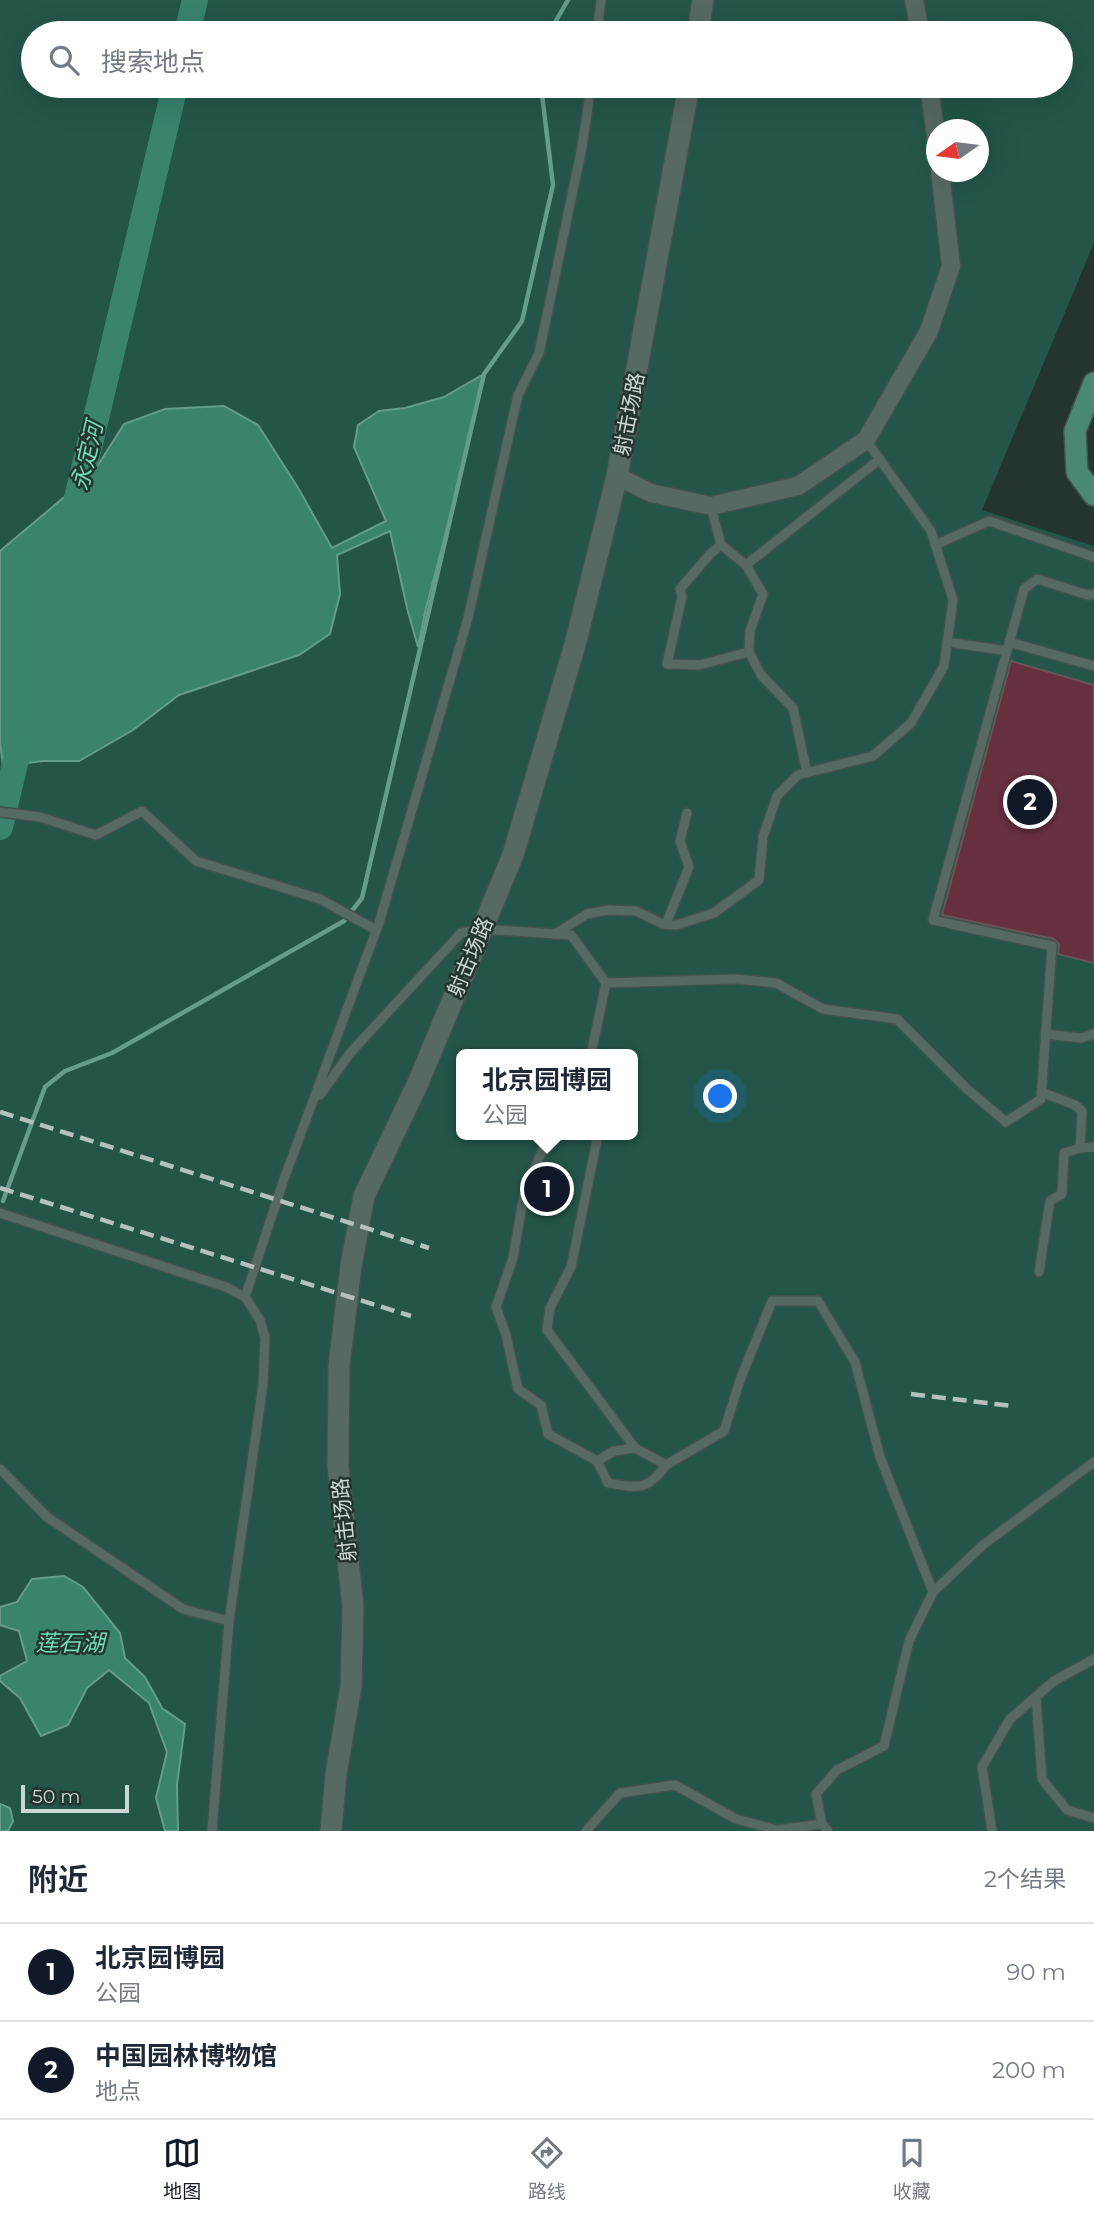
<!DOCTYPE html>
<html lang="zh">
<head>
<meta charset="utf-8">
<style>
  body { margin:0; font-family:Montserrat,"Noto Sans SC",sans-serif; background:#f6f6f7; color:#1f2937 }
  .compass { position:absolute; left:926px; top:119px; width:63px; height:63px; border-radius:50%; background:#fff; box-shadow:0 7px 28px #0002; rotate:256deg }
  .scale { position:absolute; left:21px; bottom:18px; width:108px; box-sizing:border-box; padding-left:7px; border:4px solid #ccd6d3; border-top:0; font-size:19px; line-height:24px; white-space:nowrap; color:#ccd6d3; -webkit-text-stroke:5px #243530; paint-order:stroke }
  .you { position:absolute; left:721px; top:1097px; width:24px; height:24px; margin:-18px; border:5px solid #fff; border-radius:50%; background:#1a73e8; box-shadow:0 0 0 10px #1a73e833 }
  .badge { display:grid; place-items:center; width:46px; height:46px; border-radius:50%; background:#111827; color:#fff; font-size:23px; font-weight:700 }
  .pin { position:absolute; translate:-50% -50%; border:4px solid #fff; box-shadow:0 2px 7px #0006 }
  .popup { position:absolute; left:456px; top:1049px; width:182px; height:91px; box-sizing:border-box; display:grid; place-content:center; border-radius:10px; background:#fff; filter:drop-shadow(0 2px 5px #0005); font-size:23px; white-space:nowrap; color:#747a83 }
  .popup b { font-size:26px; color:#1f2937 }
  .popup::after { content:''; position:absolute; left:50%; top:100%; margin-left:-14px; border:14px solid transparent; border-top-color:#fff }
  .list { margin:0; padding:0; list-style:none }
  h2 { display:flex; justify-content:space-between; align-items:center; height:91px; margin:0; padding:0 28px; font-size:30px }
  h2 small { font-size:23px; font-weight:400; color:#747a83 }
  .list li { display:grid; grid-template-columns:46px 1fr auto; gap:21px; align-items:center; box-sizing:border-box; height:98px; padding:0 28px; border-top:2px solid #e0e1e3 }
  .list b { display:block; font-size:26px; white-space:nowrap }
  .list p { margin:0; font-size:23px; white-space:nowrap; color:#747a83 }
  .list em { font-size:23px; font-style:normal; color:#747a83 }
  .icon { flex:none; width:38px; height:38px; fill:none; stroke:currentColor; stroke-width:2; stroke-linecap:round; stroke-linejoin:round }
  .map { position:relative; flex:none; width:1094px; height:1831px; overflow:hidden }
  .search { position:absolute; background:#fff; box-shadow:0 7px 28px #0002; left:21px; right:21px; top:21px; height:77px; display:flex; align-items:center; gap:18px; box-sizing:border-box; padding:0 24px; border-radius:38px; color:#747a83; font-size:26px }
  .sheet { height:287px; background:#fff }
  nav { display:flex; justify-content:space-around; align-items:center; box-sizing:border-box; height:98px; border-top:2px solid #e0e1e3; background:#fff; font-size:19px; color:#747a83 }
  nav a { display:grid; justify-items:center; gap:4px }
  nav .on { color:#111827 }
  .map>svg:first-child { display:block }
</style>
</head>
<body>
<div class="map">
<svg width="1094" height="1831" viewBox="0 0 1094 1831">
  <rect width="100%" height="100%" fill="#243530"/>
  <path fill="#235648" fill-rule="evenodd" d="M 0,0 L 1094,0 L 1094,243 L 982,510 L 1094,546 L 1094,1831 L 0,1831 ZM 33,33 L 1061,33 L 1061,86 L 33,86 ZM 936,130 L 978,130 L 978,172 L 936,172 ZM 461,1054 L 633,1054 L 633,1135 L 461,1135 Z"/>
  <g fill="#39836f" stroke="#659c8d" stroke-width="2">
    <path d="M 484,374 L 460,479 L 426,608 L 418,647 L 407,608 L 390,531 L 337,555 L 340,594 L 330,634 L 299,655 L 179,695 L 133,730 L 79,761 L 43,761 L 3,766 L 0,742 L 0,551 L 93,473 L 124,424 L 165,409 L 224,406 L 258,425 L 297,486 L 332,548 L 386,521 L 354,447 L 358,425 L 379,411 L 405,408 L 444,397 Z"/>
    <path d="M 64,1576 L 83,1587 L 120,1633 L 125,1658 L 145,1677 L 162,1708 L 185,1724 L 177,1785 L 178,1831 L 165,1831 L 156,1798 L 167,1752 L 149,1703 L 109,1670 L 87,1688 L 68,1725 L 41,1736 L 20,1698 L 0,1681 L 0,1676 L 27,1661 L 19,1631 L 0,1625 L 0,1607 L 17,1602 L 32,1579 Z"/>
    <path d="M 0,1804 L 10,1808 L 13,1821 L 8,1831 L 0,1831 Z"/>
  </g>
  <g fill="none" stroke-linecap="round" stroke-linejoin="round">
    <g stroke="#659c8d" stroke-width="4.5">
      <path d="M 549,33 L 568,0"/>
      <path d="M 3,1201 L 45,1087 L 65,1071 L 112,1053 L 344,921 L 362,898 L 484,374 L 522,321 L 553,185 L 541,86"/>
    </g>
    <g stroke="#39836f" stroke-width="26">
      <path d="M 187,33 L 195,0"/>
      <path d="M 73,515 L 175,86"/>
      <path d="M 0,827 L 23,730"/>
    </g>
  </g>
  <path fill="#67303f" stroke="#675559" stroke-width="2" d="M 1011,661 L 1094,685 L 1094,963 L 1058,954 L 1059,944 L 1054,939 L 942,915 Z"/>
  <g fill="none" stroke-linecap="round" stroke-linejoin="round">
    <defs>
      <g id="lane">
        <path d="M 597,33 L 601,0"/>
        <path d="M 711,506 L 721,545 L 746,565 L 880,459"/>
        <path d="M 721,545 L 710,554 L 680,589 L 682,597 L 667,664 L 699,665 L 749,652"/>
        <path d="M 935,545 L 989,521 L 1094,557"/>
        <path d="M 746,565 L 763,594 L 750,631 L 749,652 L 761,675 L 793,708 L 807,773"/>
        <path d="M 947,642 L 1007,651"/>
        <path d="M 1009,642 L 1094,666"/>
        <path d="M 0,812 L 40,817 L 96,835 L 142,811 L 196,861 L 320,899 L 376,930"/>
        <path d="M 666,924 L 689,867 L 680,841 L 687,813"/>
        <path d="M 555,934 L 587,914 L 609,910 L 636,911 L 663,924 L 676,925 L 714,913 L 759,880 L 763,837 L 777,796 L 798,775 L 873,756 L 911,723 L 944,666 L 953,600 L 931,531 L 866,440"/>
        <path d="M 1045,1034 L 1081,1038 L 1094,1034"/>
        <path d="M 591,1054 L 606,983"/>
        <path d="M 320,1095 L 351,1052 L 461,933 L 482,929 L 571,935 L 606,983 L 736,979 L 776,983 L 823,1009 L 897,1019 L 967,1089 L 1006,1122 L 1041,1099 L 1052,946 L 933,920 L 1024,589 L 1037,579 L 1088,595 L 1094,594"/>
        <path d="M 549,1135 L 524,1194 L 513,1258 L 496,1307 L 506,1335 L 518,1389 L 541,1405 L 548,1434 L 597,1461 L 608,1483 C 638,1488 648,1491 666,1465"/>
        <path d="M 598,1135 L 571,1267 L 550,1308 L 547,1330 L 635,1448 L 666,1465 L 724,1431 L 740,1380 L 772,1301 L 818,1301 L 855,1362 L 880,1457 L 933,1592"/>
        <path d="M 1080,1148 L 1094,1147"/>
        <path d="M 0,1213 L 226,1287 L 245,1297"/>
        <path d="M 1039,1272 L 1050,1201 L 1062,1194 L 1064,1153 L 1080,1148 L 1082,1111 L 1075,1105 L 1041,1092"/>
        <path d="M 597,1461 L 614,1451 L 635,1448"/>
        <path d="M 0,1469 L 47,1517 L 183,1609 L 229,1621"/>
        <path d="M 1036,1697 L 1042,1779 L 1067,1810 L 1094,1818"/>
        <path d="M 212,1831 L 229,1621 L 263,1385 L 265,1338 L 260,1320 L 245,1297 L 284,1179 L 379,923 L 468,618 L 518,395 L 539,353 L 582,147 L 591,86"/>
        <path d="M 586,1831 L 620,1793 L 675,1785 L 736,1819 L 777,1830 L 822,1824"/>
        <path d="M 828,1831 L 822,1824 L 816,1794 L 837,1770 L 884,1746 L 909,1641 L 933,1592 L 983,1545 L 1094,1462"/>
        <path d="M 992,1831 L 982,1767 L 1010,1719 L 1054,1681 L 1094,1659"/>
      </g>
      <g id="street">
        <path d="M 914,0 L 920,33"/>
        <path d="M 929,86 L 936,137"/>
        <path d="M 617,476 L 651,493 L 711,506 L 798,486 L 866,440 L 929,331 L 951,266 L 940,172"/>
      </g>
      <g id="secondary">
        <path d="M 698,33 L 703,0"/>
        <path d="M 331,1831 L 336,1774 L 351,1686 L 353,1607 L 338,1466 L 339,1366 L 351,1266 L 364,1196 L 418,1083 L 513,855 L 576,641 L 617,476 L 689,86"/>
      </g>
      <path id="primary" d="M 1094,383 L 1075,431 L 1077,472 L 1094,495"/>
    </defs>
    <use href="#lane" stroke="#42514c" stroke-width="12"/>
    <use href="#street" stroke="#42514c" stroke-width="21"/>
    <use href="#secondary" stroke="#42514c" stroke-width="24"/>
    <use href="#primary" stroke="#42514c" stroke-width="24"/>
    <use href="#lane" stroke="#566962" stroke-width="9"/>
    <use href="#street" stroke="#566962" stroke-width="18"/>
    <use href="#secondary" stroke="#566962" stroke-width="21"/>
    <use href="#primary" stroke="#4a8876" stroke-width="21"/>
    <g stroke="#b5c0bd" stroke-width="4.5" stroke-dasharray="14 7" stroke-linecap="butt">
      <path d="M 0,1112 L 429,1248"/>
      <path d="M 0,1188 L 411,1316"/>
      <path d="M 911,1394 L 1012,1406"/>
    </g>
  </g>
  <g text-anchor="middle" dominant-baseline="central" stroke-width="5" stroke-linejoin="round" paint-order="stroke">
    <g font-size="21" fill="#ccd6d3" stroke="#243530">
      <text transform="translate(629 414) rotate(-79)">射击场路</text>
      <text transform="translate(470 957) rotate(-67)">射击场路</text>
      <text transform="translate(344 1520) rotate(-96)">射击场路</text>
    </g>
    <g font-size="23" font-style="italic" fill="#6edcbd" stroke="#243530">
      <text transform="translate(87 456) rotate(-77)">永定河</text>
      <text x="70" y="1643">莲石湖</text>
    </g>
  </g>
</svg>
<svg class="compass" viewBox="-18 -18 36 36"><path d="M0-13l5 13h-10z" fill="#e53935"/><path d="M0 13l5-13h-10z" fill="#747a83"/></svg>
<div class="scale">50 m</div>
<div class="you"></div>
<div class="pin badge" style="left:547px;top:1189px">1</div>
<div class="popup"><b>北京园博园</b>公园</div>
<div class="pin badge" style="left:1030px;top:802px">2</div>
<div class="search"><svg class="icon" aria-label="search" viewBox="0 0 24 24"><circle cx="10" cy="10" r="6"/><path d="M15 15l6 6"/></svg>搜索地点</div>
</div>
<section class="sheet">
<h2>附近<small>2个结果</small></h2>
<ul class="list">
<li><span class="badge">1</span><div><b>北京园博园</b><p>公园</p></div><em>90 m</em></li>
<li><span class="badge">2</span><div><b>中国园林博物馆</b><p>地点</p></div><em>200 m</em></li>
</ul>
</section>
<nav>
<a class="on"><svg class="icon" aria-label="map" viewBox="0 0 24 24"><path d="M3 6l6-2 6 2 6-2v14l-6 2-6-2-6 2zM9 4v14M15 6v14"/></svg>地图</a>
<a><svg class="icon" aria-label="directions" viewBox="0 0 24 24"><path d="M12 3l9 9-9 9-9-9zM9 14v-3h6M13 9l2 2-2 2"/></svg>路线</a>
<a><svg class="icon" aria-label="saved" viewBox="0 0 24 24"><path d="M7 4h10v16l-5-4-5 4z"/></svg>收藏</a>
</nav>
</body>
</html>
